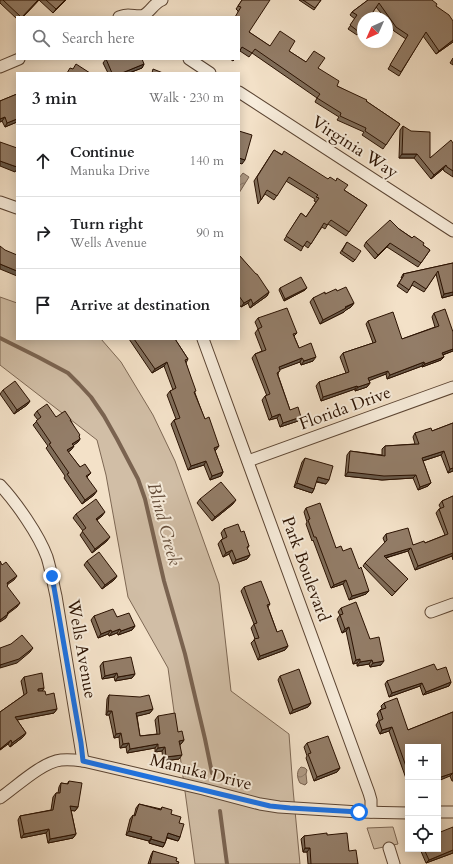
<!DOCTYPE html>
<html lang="en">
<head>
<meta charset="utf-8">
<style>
  body { margin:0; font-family:Cardo,serif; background:#f2f2f2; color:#202124 }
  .controls { position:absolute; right:12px; bottom:12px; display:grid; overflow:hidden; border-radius:0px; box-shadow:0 2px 10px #0003 }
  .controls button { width:36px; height:36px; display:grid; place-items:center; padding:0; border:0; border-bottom:1px solid #e0e0e0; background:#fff; color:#202124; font:20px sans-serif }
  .compass { position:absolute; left:357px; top:12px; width:36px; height:36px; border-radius:50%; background:#fff; box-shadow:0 2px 10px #0003; rotate:225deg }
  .stop { position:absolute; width:12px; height:12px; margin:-9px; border:3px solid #1a73e8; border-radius:50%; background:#fff }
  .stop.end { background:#1a73e8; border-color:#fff; box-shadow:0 1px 4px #0008 }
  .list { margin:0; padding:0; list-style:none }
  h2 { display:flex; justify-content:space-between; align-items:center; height:52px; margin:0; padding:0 16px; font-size:17px }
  h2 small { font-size:13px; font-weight:400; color:#757577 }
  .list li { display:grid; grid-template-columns:26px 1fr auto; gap:12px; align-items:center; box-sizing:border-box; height:72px; padding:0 16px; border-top:1px solid #e0e0e0 }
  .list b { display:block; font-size:15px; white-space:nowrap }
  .list p { margin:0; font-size:13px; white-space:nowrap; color:#757577 }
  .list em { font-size:13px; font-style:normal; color:#757577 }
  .icon { flex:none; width:22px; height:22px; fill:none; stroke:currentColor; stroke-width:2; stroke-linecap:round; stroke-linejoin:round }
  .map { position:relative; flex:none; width:453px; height:864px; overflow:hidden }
  .search { position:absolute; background:#fff; box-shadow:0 2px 10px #0003; left:16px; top:16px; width:224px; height:44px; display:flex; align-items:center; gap:10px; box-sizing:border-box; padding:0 14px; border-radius:0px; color:#757577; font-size:15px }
  .panel { position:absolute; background:#fff; box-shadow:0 2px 10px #0003; left:16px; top:72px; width:224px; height:268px; border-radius:0px }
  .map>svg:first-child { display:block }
</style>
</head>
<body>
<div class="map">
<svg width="453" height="864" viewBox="0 0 453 864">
  <defs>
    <pattern id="water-waves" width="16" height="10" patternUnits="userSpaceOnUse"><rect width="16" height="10" fill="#af9a84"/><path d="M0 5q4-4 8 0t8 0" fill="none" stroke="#8f7c6a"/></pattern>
  </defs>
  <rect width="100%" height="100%" fill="#f3e1c8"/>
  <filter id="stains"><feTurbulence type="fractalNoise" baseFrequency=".005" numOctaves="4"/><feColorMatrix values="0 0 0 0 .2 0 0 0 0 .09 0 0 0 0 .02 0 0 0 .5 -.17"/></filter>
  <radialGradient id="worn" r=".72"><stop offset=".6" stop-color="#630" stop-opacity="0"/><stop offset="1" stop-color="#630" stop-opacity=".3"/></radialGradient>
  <g fill="#d1bea6" stroke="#7e6854">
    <path d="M 0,297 L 17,303 L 17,339 L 101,339 L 121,362 L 153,415 L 175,461 L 219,584 L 231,691 L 289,734 L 293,789 L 300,864 L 195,864 L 168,668 L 128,597 L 106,475 L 97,440 L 0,365 Z"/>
    <path d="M 393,827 L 398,844 L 374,849 L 367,828 Z"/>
  </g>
  <g fill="url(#water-waves)" stroke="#7a6350">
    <path d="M 243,173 L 249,177 L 239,193 L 239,178 Z"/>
    <path d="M 301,767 L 305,768 L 307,770 L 306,774 L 307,783 L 305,785 L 300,783 C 297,778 296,771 301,767 Z"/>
  </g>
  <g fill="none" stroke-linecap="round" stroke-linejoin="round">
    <g stroke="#7a6350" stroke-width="4">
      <path d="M 0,338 L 38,357 L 68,373 L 79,384 L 91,397 L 104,416 L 117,439 L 138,479 L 145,499 L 164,581 L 185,654 L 205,739 L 212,773"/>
      <path d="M 220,811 L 227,864"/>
    </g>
    <defs>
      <g id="minor">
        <path d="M 119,17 C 122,16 125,15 128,15 C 134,15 139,17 144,15 C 151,11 154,3 162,0"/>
        <path d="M 189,59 L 210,73"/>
        <path d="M 0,67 L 19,59"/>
        <path d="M 239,92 L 453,231"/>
        <path d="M 0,202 L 17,208"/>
        <path d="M 203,339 L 369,793 L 371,800 L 371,812"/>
        <path d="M 248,461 L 453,387"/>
        <path d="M 0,485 C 16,502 39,535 47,557 C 51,570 53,583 56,596 L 83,761"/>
        <path d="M 431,612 L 453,604"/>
        <path d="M 0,798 C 16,787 42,762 61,760 C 69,759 76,760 83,761 L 203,789 L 260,804 L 279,807 L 359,812 L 408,813"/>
        <path d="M 438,812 L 453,812"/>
        <path d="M 389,848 L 394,864"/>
      </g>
    </defs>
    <use href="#minor" stroke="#5c4533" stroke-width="13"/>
    <use href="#minor" stroke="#f7ecdb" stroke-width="11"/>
  </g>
  <g fill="#7e6c59" stroke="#2a1101">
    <path d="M 0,0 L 66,0 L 53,13 L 39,0 L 23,17 L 17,17 L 17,19 L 0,3 Z"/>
    <path d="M 242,0 L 249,32 L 270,46 L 289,51 L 306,62 L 318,68 L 337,86 L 366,101 L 400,124 L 383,149 L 362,135 L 364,132 L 337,120 L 339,117 L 315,102 L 317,98 L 252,53 L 249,57 L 240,51 L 238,11 L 236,9 Z"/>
    <path d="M 299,0 L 321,0 L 314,10 Z"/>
    <path d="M 368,0 L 436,6 L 453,42 L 436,54 L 423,36 L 399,76 L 388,69 L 406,39 L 394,31 L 387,21 L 387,18 L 385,18 L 376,7 L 357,35 L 348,29 L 355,19 L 350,15 L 352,12 Z"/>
    <path d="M 453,58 L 453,65 L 450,63 Z"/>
    <path d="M 106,59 L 144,64 L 142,68 L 129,73 L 108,73 L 103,63 Z"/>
    <path d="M 230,59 L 235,59 L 233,61 Z"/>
    <path d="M 17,94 L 17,122 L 5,127 L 2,121 L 0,122 L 0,101 Z"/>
    <path d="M 403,126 L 430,158 L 453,143 L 453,177 L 444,171 L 443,169 L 431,179 L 414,158 L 399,158 L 400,130 Z"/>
    <path d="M 274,150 L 344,190 L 367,205 L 346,236 L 328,224 L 325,229 L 322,227 L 308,248 L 304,245 L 301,251 L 284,240 L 301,213 L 306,217 L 316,202 L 314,201 L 315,199 L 286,181 L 274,200 L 265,194 L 258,204 L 254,181 Z"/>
    <path d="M 399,229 L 430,250 L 418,267 L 387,247 L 375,259 L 364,246 L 366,242 Z"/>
    <path d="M 347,242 L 355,260 L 353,262 L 340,253 Z"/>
    <path d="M 239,255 L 269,292 L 267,296 L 250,308 L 248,303 L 241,307 L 239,304 Z"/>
    <path d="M 453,263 L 453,295 L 442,298 L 436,274 L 424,292 L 412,285 L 407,293 L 397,286 L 402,278 L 401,278 L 403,274 Z"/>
    <path d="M 280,288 L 307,288 L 305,290 L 284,301 L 279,290 Z"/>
    <path d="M 337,291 L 354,303 L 351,307 L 346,310 L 344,312 L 320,324 L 310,302 L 313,298 L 325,294 Z"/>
    <path d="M 434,313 L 453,351 L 443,355 L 444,357 L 441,360 L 422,367 L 422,366 L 387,379 L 386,374 L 369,380 L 370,383 L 367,387 L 355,391 L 355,389 L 321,401 L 316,386 L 319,382 L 346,373 L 340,357 L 343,353 L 373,343 L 366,324 L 368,321 L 402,339 L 435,327 L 432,317 Z"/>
    <path d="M 258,318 L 297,333 L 294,336 L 299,348 L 313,361 L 301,365 L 300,362 L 279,369 L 278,375 L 290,410 L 298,421 L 280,427 L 277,418 L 269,420 L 262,400 L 265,396 L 267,396 L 252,358 L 255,354 L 262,351 L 255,333 L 258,329 L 255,322 Z"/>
    <path d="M 129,339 L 175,339 L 188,359 L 186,363 L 195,393 L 216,450 L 215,451 L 223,472 L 221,476 L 210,480 L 204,465 L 188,470 L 171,424 L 174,420 L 176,419 L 167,395 L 170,391 L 173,390 L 164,366 L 152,373 Z"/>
    <path d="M 3,390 L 30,401 L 27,405 L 14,414 L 0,394 Z"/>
    <path d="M 37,411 L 56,417 L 71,421 L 80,439 L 78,442 L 73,445 L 74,446 L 71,450 L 68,452 L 80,467 L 91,473 L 87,477 L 94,495 L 82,504 L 64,478 L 65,476 L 46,448 L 48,446 L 33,425 L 38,420 L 34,415 Z"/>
    <path d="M 453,423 L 453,471 L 448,473 L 441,455 L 423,461 L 431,483 L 428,486 L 418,490 L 413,478 L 382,480 L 345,476 L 347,455 L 350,451 L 382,455 L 382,449 L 385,446 L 415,444 L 413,437 L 415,433 L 432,431 Z"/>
    <path d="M 305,458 L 326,484 L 316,482 L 314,489 L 312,493 L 294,487 L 302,462 Z"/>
    <path d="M 453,496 L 453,560 L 452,556 L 415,570 L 408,551 L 386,558 L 408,579 L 405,582 L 392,596 L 363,566 L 365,563 L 385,543 L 383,538 L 386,534 L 413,545 L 425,543 L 445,535 L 436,513 L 439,509 L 441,509 L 439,505 L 442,501 Z"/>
    <path d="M 200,499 L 233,504 L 212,521 L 197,503 Z"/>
    <path d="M 306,508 L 336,548 L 343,551 L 366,594 L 349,600 L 343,584 L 331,588 L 313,540 L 312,541 L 306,524 L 307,522 L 304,512 Z"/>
    <path d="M 76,514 L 102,516 L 97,520 L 107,541 L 92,553 L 80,535 L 83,531 L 73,518 Z"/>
    <path d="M 224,529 L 241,532 L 249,546 L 247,549 L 250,555 L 247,559 L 233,564 L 229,554 L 223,557 L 218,544 L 221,540 L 223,539 L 221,533 Z"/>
    <path d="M 87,561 L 117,576 L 114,580 L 102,589 L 84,565 Z"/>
    <path d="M 244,587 L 270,604 L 268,607 L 277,632 L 288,646 L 285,650 L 258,660 L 251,643 L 255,639 L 251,628 L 254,624 L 241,591 Z"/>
    <path d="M 341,608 L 370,639 L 381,665 L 370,667 L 369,664 L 357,666 L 357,663 L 353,664 L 346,631 L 342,633 L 337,619 L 340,615 L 338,612 Z"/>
    <path d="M 94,616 L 117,617 L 135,626 L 132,630 L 118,635 L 117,633 L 109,636 L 108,634 L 98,638 L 91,620 Z"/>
    <path d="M 103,662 L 135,674 L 132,678 L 115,681 L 114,677 L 102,679 L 100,666 Z"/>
    <path d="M 437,670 L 451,682 L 449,686 L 423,695 L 420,686 L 389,697 L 385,684 L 387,681 Z"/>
    <path d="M 280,676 L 311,703 L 308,707 L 290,714 L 278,680 Z"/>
    <path d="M 24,677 L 44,688 L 42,691 L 57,709 L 54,713 L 17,720 L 26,733 L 23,737 L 10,747 L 8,744 L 0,750 L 0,712 L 24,695 L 21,681 Z"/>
    <path d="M 109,695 L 153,709 L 150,713 L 137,716 L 140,736 L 157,734 L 155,720 L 158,716 L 178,732 L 184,740 L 181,744 L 180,744 L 179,759 L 163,761 L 162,751 L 155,752 L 155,748 L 127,753 L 126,747 L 120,748 L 119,737 L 114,738 L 109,715 L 106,715 L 107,699 Z"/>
    <path d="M 384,703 L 408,730 L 453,712 L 453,781 L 452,781 L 450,776 L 408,747 L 408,784 L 389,731 L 380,734 L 376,725 L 379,720 L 377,714 L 380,710 L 382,709 L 381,706 Z"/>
    <path d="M 307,743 L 340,768 L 337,772 L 314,781 L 306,758 L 307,756 L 304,747 Z"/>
    <path d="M 69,781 L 78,807 L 75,811 L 71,810 L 76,834 L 73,838 L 48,843 L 46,833 L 21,838 L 18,820 L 20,816 L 51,810 L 53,797 L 56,793 L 58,793 L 59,787 L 61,783 L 67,784 Z"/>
    <path d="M 139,804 L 161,809 L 162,807 L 171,814 L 179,823 L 180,837 L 178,841 L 167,838 L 165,843 L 163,847 L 149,843 L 149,841 L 126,835 L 130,819 L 133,815 L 134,816 L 136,808 Z"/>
    <path d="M 453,827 L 453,853 L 426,863 L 420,849 L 438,849 Z"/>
    <path d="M 327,835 L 349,851 L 358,864 L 308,864 L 307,852 L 303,852 L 301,839 L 304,836 Z"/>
    <path d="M 153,851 L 176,861 L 178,864 L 148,864 L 151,855 Z"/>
  </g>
  <g fill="#675849" stroke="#2a1101">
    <path d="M 38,0 L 39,0 L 23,17 L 22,17 Z"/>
    <path d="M 65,0 L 66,0 L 53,13 L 56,9 Z"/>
    <path d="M 453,40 L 453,42 L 436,54 L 439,51 Z"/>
    <path d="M 144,64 L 142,68 L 129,73 L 122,73 Z"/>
    <path d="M 5,117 L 2,121 L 0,122 L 0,119 Z"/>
    <path d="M 17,119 L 17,122 L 5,127 L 7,123 Z"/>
    <path d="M 402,154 L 417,154 L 414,158 L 399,158 Z"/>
    <path d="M 239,158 L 245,160 L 242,164 L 239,163 Z"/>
    <path d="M 0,161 L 17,167 L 17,169 L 15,172 L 0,166 Z"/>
    <path d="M 446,165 L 443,169 L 431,179 L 434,175 Z"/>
    <path d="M 390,243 L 387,247 L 375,259 L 378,255 Z"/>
    <path d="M 0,264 L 17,271 L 17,276 L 0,269 Z"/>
    <path d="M 307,288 L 305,290 L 284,301 L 285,299 Z"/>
    <path d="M 269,292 L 267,296 L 250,308 L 253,304 Z"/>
    <path d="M 453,292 L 453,295 L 442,298 L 444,294 Z"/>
    <path d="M 251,299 L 248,303 L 241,307 L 244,303 Z"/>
    <path d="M 354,303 L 351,307 L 346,310 L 344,312 L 320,324 L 323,320 Z"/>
    <path d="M 453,349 L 453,351 L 439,356 L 442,353 Z"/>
    <path d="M 316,357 L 313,361 L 301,365 L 304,361 Z"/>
    <path d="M 444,357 L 441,360 L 422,367 L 425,364 Z"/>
    <path d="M 302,358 L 300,362 L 276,371 L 279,367 Z"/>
    <path d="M 167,362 L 164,366 L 152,373 L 155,369 Z"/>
    <path d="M 424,362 L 422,366 L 387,379 L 390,375 Z"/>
    <path d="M 388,371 L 386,374 L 366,382 L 368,378 Z"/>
    <path d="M 370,383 L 367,387 L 355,391 L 358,387 Z"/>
    <path d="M 357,386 L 355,389 L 321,401 L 323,397 Z"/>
    <path d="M 30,401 L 27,405 L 14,414 L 17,410 Z"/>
    <path d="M 280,414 L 277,418 L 269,420 L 272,417 Z"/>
    <path d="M 301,417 L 298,421 L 280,427 L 283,423 Z"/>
    <path d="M 80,439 L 78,442 L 70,448 L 72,444 Z"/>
    <path d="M 74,446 L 71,450 L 65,454 L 67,450 Z"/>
    <path d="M 219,446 L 216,450 L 212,452 L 214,448 Z"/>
    <path d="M 444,451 L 441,455 L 419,462 L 422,458 Z"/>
    <path d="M 206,461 L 204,465 L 188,470 L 191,466 Z"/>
    <path d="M 453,468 L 453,471 L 448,473 L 450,469 Z"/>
    <path d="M 223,472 L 221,476 L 210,480 L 212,476 Z"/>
    <path d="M 348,472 L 416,475 L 413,478 L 382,480 L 345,476 Z"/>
    <path d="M 318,477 L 329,480 L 326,484 L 315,481 Z"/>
    <path d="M 297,483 L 314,489 L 312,493 L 294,487 Z"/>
    <path d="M 431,483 L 428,486 L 418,490 L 420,487 Z"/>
    <path d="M 97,491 L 94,495 L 82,504 L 85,500 Z"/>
    <path d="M 236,500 L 233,504 L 212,521 L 215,517 Z"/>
    <path d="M 105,512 L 102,516 L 93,523 L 96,519 Z"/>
    <path d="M 110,537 L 107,541 L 92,553 L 95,549 Z"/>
    <path d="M 411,548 L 408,551 L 381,559 L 384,556 Z"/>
    <path d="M 232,550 L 229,554 L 223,557 L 226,553 Z"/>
    <path d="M 453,553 L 453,554 L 452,556 L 415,570 L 418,566 Z"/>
    <path d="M 250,555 L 247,559 L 233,564 L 236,560 Z"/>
    <path d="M 17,576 L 14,580 L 4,587 L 7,583 Z"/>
    <path d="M 117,576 L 114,580 L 102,589 L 105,585 Z"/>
    <path d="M 346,580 L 343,584 L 331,588 L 334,585 Z"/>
    <path d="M 369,591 L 366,594 L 349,600 L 352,596 Z"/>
    <path d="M 20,603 L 17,607 L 5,616 L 7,613 Z"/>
    <path d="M 8,614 L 6,618 L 0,622 L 0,620 Z"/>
    <path d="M 135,626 L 132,630 L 118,635 L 121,631 Z"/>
    <path d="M 349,627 L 346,631 L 342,633 L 345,629 Z"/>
    <path d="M 120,629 L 117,633 L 109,636 L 112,632 Z"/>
    <path d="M 111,630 L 108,634 L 98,638 L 101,634 Z"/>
    <path d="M 288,646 L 285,650 L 258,660 L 260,656 Z"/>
    <path d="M 33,648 L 30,652 L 17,663 L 0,668 L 0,665 Z"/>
    <path d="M 360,659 L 357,663 L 353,664 L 356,660 Z"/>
    <path d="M 372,660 L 369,664 L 357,666 L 360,662 Z"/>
    <path d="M 384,661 L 381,665 L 370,667 L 373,663 Z"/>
    <path d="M 117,673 L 114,677 L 102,679 L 105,676 Z"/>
    <path d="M 135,674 L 132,678 L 115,681 L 118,677 Z"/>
    <path d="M 451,682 L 449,686 L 423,695 L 426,692 Z"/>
    <path d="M 422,683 L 420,686 L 389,697 L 392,693 Z"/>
    <path d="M 44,688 L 42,692 L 35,693 L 38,689 Z"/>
    <path d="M 311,703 L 308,707 L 290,714 L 293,710 Z"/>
    <path d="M 57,709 L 54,713 L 12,721 L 15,717 Z"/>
    <path d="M 153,709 L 150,713 L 134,717 L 136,713 Z"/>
    <path d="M 108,711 L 112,711 L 109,715 L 106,715 Z"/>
    <path d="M 392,727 L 389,731 L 380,734 L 382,730 Z"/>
    <path d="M 26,733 L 23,737 L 10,747 L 12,743 Z"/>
    <path d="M 121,733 L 119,737 L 114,738 L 116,734 Z"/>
    <path d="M 11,740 L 8,744 L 0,750 L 0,749 Z"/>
    <path d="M 184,740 L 181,744 L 177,745 L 179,741 Z"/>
    <path d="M 129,743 L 126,747 L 120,748 L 123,744 Z"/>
    <path d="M 158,744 L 155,748 L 127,753 L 130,749 Z"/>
    <path d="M 165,747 L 162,751 L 155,752 L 158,748 Z"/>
    <path d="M 182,755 L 179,759 L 163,761 L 166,757 Z"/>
    <path d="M 340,768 L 337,772 L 314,781 L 317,777 Z"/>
    <path d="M 453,773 L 450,776 L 438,781 L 438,778 Z"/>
    <path d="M 70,806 L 78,807 L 75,811 L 67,810 Z"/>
    <path d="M 49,829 L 46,833 L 21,838 L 24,834 Z"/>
    <path d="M 129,831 L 152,837 L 149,841 L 126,835 Z"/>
    <path d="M 168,833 L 180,837 L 178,841 L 166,837 Z"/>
    <path d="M 76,834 L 73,838 L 48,843 L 50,839 Z"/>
    <path d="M 151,839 L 165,843 L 163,847 L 149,843 Z"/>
    <path d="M 305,848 L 310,848 L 307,852 L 303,852 Z"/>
    <path d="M 453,850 L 453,853 L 426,863 L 429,860 Z"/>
  </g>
  <g fill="#937d68" stroke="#2a1101">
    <path d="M 3,0 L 38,0 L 22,17 L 21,17 Z"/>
    <path d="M 46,0 L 65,0 L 56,9 Z"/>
    <path d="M 242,0 L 270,0 L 249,32 L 270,46 L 280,31 L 295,41 L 289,51 L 306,62 L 314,51 L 325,58 L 318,68 L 339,81 L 337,86 L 367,100 L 366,101 L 400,124 L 386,145 L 365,131 L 366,128 L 340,116 L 341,113 L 317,98 L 320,94 L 255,49 L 252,53 L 242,47 L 239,52 L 239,17 L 235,17 L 241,7 L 238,6 Z"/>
    <path d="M 303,0 L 321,0 L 315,8 Z"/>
    <path d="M 368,0 L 432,0 L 437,4 L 436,6 L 449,15 L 453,21 L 453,40 L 439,51 L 426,32 L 401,72 L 390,65 L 408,35 L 396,27 L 379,3 L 369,18 L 363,18 L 363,26 L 359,32 L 350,25 L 357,15 L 352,12 Z"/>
    <path d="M 106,59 L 142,59 L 144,64 L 122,73 L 112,73 Z"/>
    <path d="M 76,64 L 90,73 L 67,73 L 70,68 L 73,69 Z"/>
    <path d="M 153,69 L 163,73 L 152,73 Z"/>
    <path d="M 17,94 L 17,119 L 7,123 L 5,117 L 0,119 L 0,101 Z"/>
    <path d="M 403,126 L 411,131 L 430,132 L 430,158 L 451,140 L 453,143 L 453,171 L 447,167 L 446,165 L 434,175 L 417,154 L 402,154 Z"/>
    <path d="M 239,131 L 252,135 L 245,160 L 239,158 Z"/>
    <path d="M 0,142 L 17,148 L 17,167 L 0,161 Z"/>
    <path d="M 274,150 L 282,155 L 284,151 L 328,179 L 330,177 L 336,181 L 337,178 L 348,185 L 344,190 L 367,205 L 349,232 L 331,220 L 327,225 L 324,223 L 311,244 L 307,241 L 303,247 L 286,236 L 301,213 L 306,217 L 319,198 L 316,197 L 318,195 L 289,177 L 277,196 L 267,190 L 261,200 L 257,177 Z"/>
    <path d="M 390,220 L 399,229 L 412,238 L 414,236 L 424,243 L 423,245 L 430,250 L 421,263 L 390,243 L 378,255 L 366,242 Z"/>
    <path d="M 347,242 L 361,251 L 355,260 L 342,251 Z"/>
    <path d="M 0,246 L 5,250 L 17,255 L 17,271 L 0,264 Z"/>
    <path d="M 239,255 L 256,274 L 257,274 L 269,292 L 253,304 L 251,299 L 244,303 L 239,296 Z"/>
    <path d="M 453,263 L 453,292 L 444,294 L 438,271 L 426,289 L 414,281 L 409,290 L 399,283 L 404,275 L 403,274 Z"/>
    <path d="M 301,277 L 307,288 L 285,299 L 280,288 Z"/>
    <path d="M 346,287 L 354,303 L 345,307 L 346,308 L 323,320 L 313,298 L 325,292 L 325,294 L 336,289 L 337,291 Z"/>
    <path d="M 287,308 L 297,333 L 293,334 L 299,348 L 311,343 L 316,357 L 304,361 L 302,358 L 279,367 L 280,371 L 277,373 L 290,410 L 298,407 L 301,417 L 283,423 L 280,414 L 272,417 L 265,396 L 270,394 L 255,354 L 266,350 L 258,329 L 262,327 L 258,318 Z"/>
    <path d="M 445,309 L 453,332 L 453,349 L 442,353 L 444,357 L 425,364 L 424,362 L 390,375 L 388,371 L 368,378 L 370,383 L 358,387 L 357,386 L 323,397 L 319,382 L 349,372 L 343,353 L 376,342 L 368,321 L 393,312 L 402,339 L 439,326 L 434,313 Z"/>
    <path d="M 134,339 L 175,339 L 188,359 L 185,360 L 196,391 L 194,392 L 205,419 L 209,417 L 219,446 L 214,448 L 223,472 L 212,476 L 206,461 L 191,466 L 174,420 L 180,418 L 170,391 L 176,388 L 167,362 L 155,369 Z"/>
    <path d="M 15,381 L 30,401 L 17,410 L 3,390 Z"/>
    <path d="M 47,404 L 56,417 L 65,411 L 71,420 L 70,420 L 80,435 L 79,436 L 80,439 L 72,444 L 74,446 L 67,450 L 80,467 L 85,464 L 91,473 L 86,476 L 97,491 L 85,500 L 67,474 L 69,473 L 49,444 L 51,443 L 36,421 L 41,417 L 37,411 Z"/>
    <path d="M 453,423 L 453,468 L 450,469 L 444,451 L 422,458 L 431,483 L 420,487 L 416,475 L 384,476 L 348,472 L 350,451 L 385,456 L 385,446 L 419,444 L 415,433 L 431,428 L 432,431 Z"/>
    <path d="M 305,458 L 333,466 L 329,480 L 318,477 L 314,489 L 297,483 Z"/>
    <path d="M 221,482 L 236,500 L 215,517 L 200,499 Z"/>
    <path d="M 453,496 L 453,553 L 418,566 L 411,548 L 384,556 L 408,579 L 395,592 L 365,563 L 387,540 L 386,534 L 408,528 L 413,545 L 424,541 L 425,543 L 448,534 L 439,509 L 444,507 L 442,501 Z"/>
    <path d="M 96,499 L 105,512 L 96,519 L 110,537 L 95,549 L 82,531 L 86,528 L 76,514 Z"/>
    <path d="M 320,503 L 336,548 L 341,546 L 343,551 L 351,548 L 359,569 L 361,567 L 369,591 L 352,596 L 346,580 L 334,585 L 316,537 L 314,537 L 308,520 L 310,519 L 306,508 Z"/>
    <path d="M 238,524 L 241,532 L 244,531 L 249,546 L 247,547 L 250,555 L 236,560 L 232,550 L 226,553 L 221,540 L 227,537 L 224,529 Z"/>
    <path d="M 99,552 L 117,576 L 105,585 L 87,561 Z"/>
    <path d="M 0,561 L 2,565 L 6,562 L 17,576 L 7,583 L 8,585 L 7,586 L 20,603 L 7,613 L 8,614 L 0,620 Z"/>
    <path d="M 261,581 L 270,604 L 267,605 L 277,632 L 282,630 L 288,646 L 260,656 L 254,639 L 259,638 L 254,624 L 257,623 L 244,587 Z"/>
    <path d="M 356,602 L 370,639 L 379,637 L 384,661 L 373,663 L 372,660 L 360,662 L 360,659 L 356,660 L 349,627 L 345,629 L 340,615 L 343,614 L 341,608 Z"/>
    <path d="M 113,609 L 117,617 L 129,613 L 135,626 L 121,631 L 120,629 L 112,632 L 111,630 L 101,634 L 94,616 Z"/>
    <path d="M 22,635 L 33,648 L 19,659 L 0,665 L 0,648 L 11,644 Z"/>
    <path d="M 131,657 L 135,674 L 118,677 L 117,673 L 105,676 L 103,662 Z"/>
    <path d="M 434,664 L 437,670 L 446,667 L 451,682 L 426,692 L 422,683 L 392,693 L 387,681 Z"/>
    <path d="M 299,669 L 311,703 L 293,710 L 280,676 Z"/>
    <path d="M 42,673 L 44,688 L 38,689 L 38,691 L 45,691 L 46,695 L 54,693 L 57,709 L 15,717 L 26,733 L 12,743 L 11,740 L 0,749 L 0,712 L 27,693 L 24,677 Z"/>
    <path d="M 109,695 L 140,697 L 149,695 L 153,709 L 136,713 L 140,736 L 160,734 L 158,716 L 175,713 L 178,732 L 182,731 L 184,740 L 179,741 L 182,755 L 166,757 L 165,747 L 158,748 L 158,744 L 130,749 L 129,743 L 123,744 L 121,733 L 116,734 L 112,711 L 108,711 Z"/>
    <path d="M 397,698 L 408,730 L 453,712 L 453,773 L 438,778 L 438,747 L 408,747 L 408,772 L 392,727 L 382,730 L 379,721 L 383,719 L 380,710 L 386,708 L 384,703 Z"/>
    <path d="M 328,736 L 340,768 L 317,777 L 308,754 L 311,753 L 307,743 Z"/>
    <path d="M 69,781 L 82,783 L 78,807 L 70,806 L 76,834 L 50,839 L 49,829 L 24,834 L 20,816 L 53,810 L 56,793 L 60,793 L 61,783 L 68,784 Z"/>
    <path d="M 139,804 L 161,810 L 162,807 L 172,810 L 171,814 L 181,817 L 179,823 L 184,824 L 180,837 L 168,833 L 165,843 L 151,839 L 152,837 L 129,831 L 133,815 L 135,816 Z"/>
    <path d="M 453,827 L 453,850 L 429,860 L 424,849 L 438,849 L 438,833 Z"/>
    <path d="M 327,833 L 327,835 L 347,833 L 349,851 L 356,850 L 358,864 L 311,864 L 310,848 L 305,848 L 304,836 Z"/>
    <path d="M 153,851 L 177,858 L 176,861 L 179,862 L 178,864 L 150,864 Z"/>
  </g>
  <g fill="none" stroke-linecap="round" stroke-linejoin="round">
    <path stroke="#1a73e8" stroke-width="5" d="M 52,576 L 81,743 L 83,761 L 270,806 L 290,808 L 359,812"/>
  </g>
  <g text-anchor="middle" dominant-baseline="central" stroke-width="4" stroke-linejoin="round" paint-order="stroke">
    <g font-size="17" fill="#2a1101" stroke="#f7ecdb">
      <text transform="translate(355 147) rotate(33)">Virginia Way</text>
      <text transform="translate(345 408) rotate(-20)">Florida Drive</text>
      <text transform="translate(306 569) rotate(70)">Park Boulevard</text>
      <text transform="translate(82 649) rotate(80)">Wells Avenue</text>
      <text transform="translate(201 772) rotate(14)">Manuka Drive</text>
    </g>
    <g font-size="18" font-style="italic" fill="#664f3c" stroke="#f7ecdb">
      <text transform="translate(164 524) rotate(75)">Blind Creek</text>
    </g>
  </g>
  <rect width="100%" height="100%" filter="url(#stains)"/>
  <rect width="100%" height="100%" fill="url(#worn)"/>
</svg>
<div class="controls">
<button>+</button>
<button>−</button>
<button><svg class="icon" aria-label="locate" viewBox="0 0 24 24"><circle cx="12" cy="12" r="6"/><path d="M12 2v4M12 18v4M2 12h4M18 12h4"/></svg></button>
</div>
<svg class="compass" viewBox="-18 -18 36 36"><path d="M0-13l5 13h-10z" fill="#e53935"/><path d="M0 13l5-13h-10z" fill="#757577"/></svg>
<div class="stop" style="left:359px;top:812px"></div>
<div class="stop end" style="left:52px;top:576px"></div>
<div class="search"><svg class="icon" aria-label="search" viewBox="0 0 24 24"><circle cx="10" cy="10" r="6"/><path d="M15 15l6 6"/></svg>Search here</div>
<section class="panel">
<h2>3 min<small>Walk · 230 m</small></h2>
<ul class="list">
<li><svg class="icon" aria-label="ahead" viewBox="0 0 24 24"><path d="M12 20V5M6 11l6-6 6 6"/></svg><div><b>Continue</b><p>Manuka Drive</p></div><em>140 m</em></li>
<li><svg class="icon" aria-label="right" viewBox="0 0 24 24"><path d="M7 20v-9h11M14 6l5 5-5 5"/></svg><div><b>Turn right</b><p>Wells Avenue</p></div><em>90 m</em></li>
<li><svg class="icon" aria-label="arrive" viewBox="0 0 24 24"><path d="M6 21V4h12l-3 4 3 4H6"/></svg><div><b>Arrive at destination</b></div></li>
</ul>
</section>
</div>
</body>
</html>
